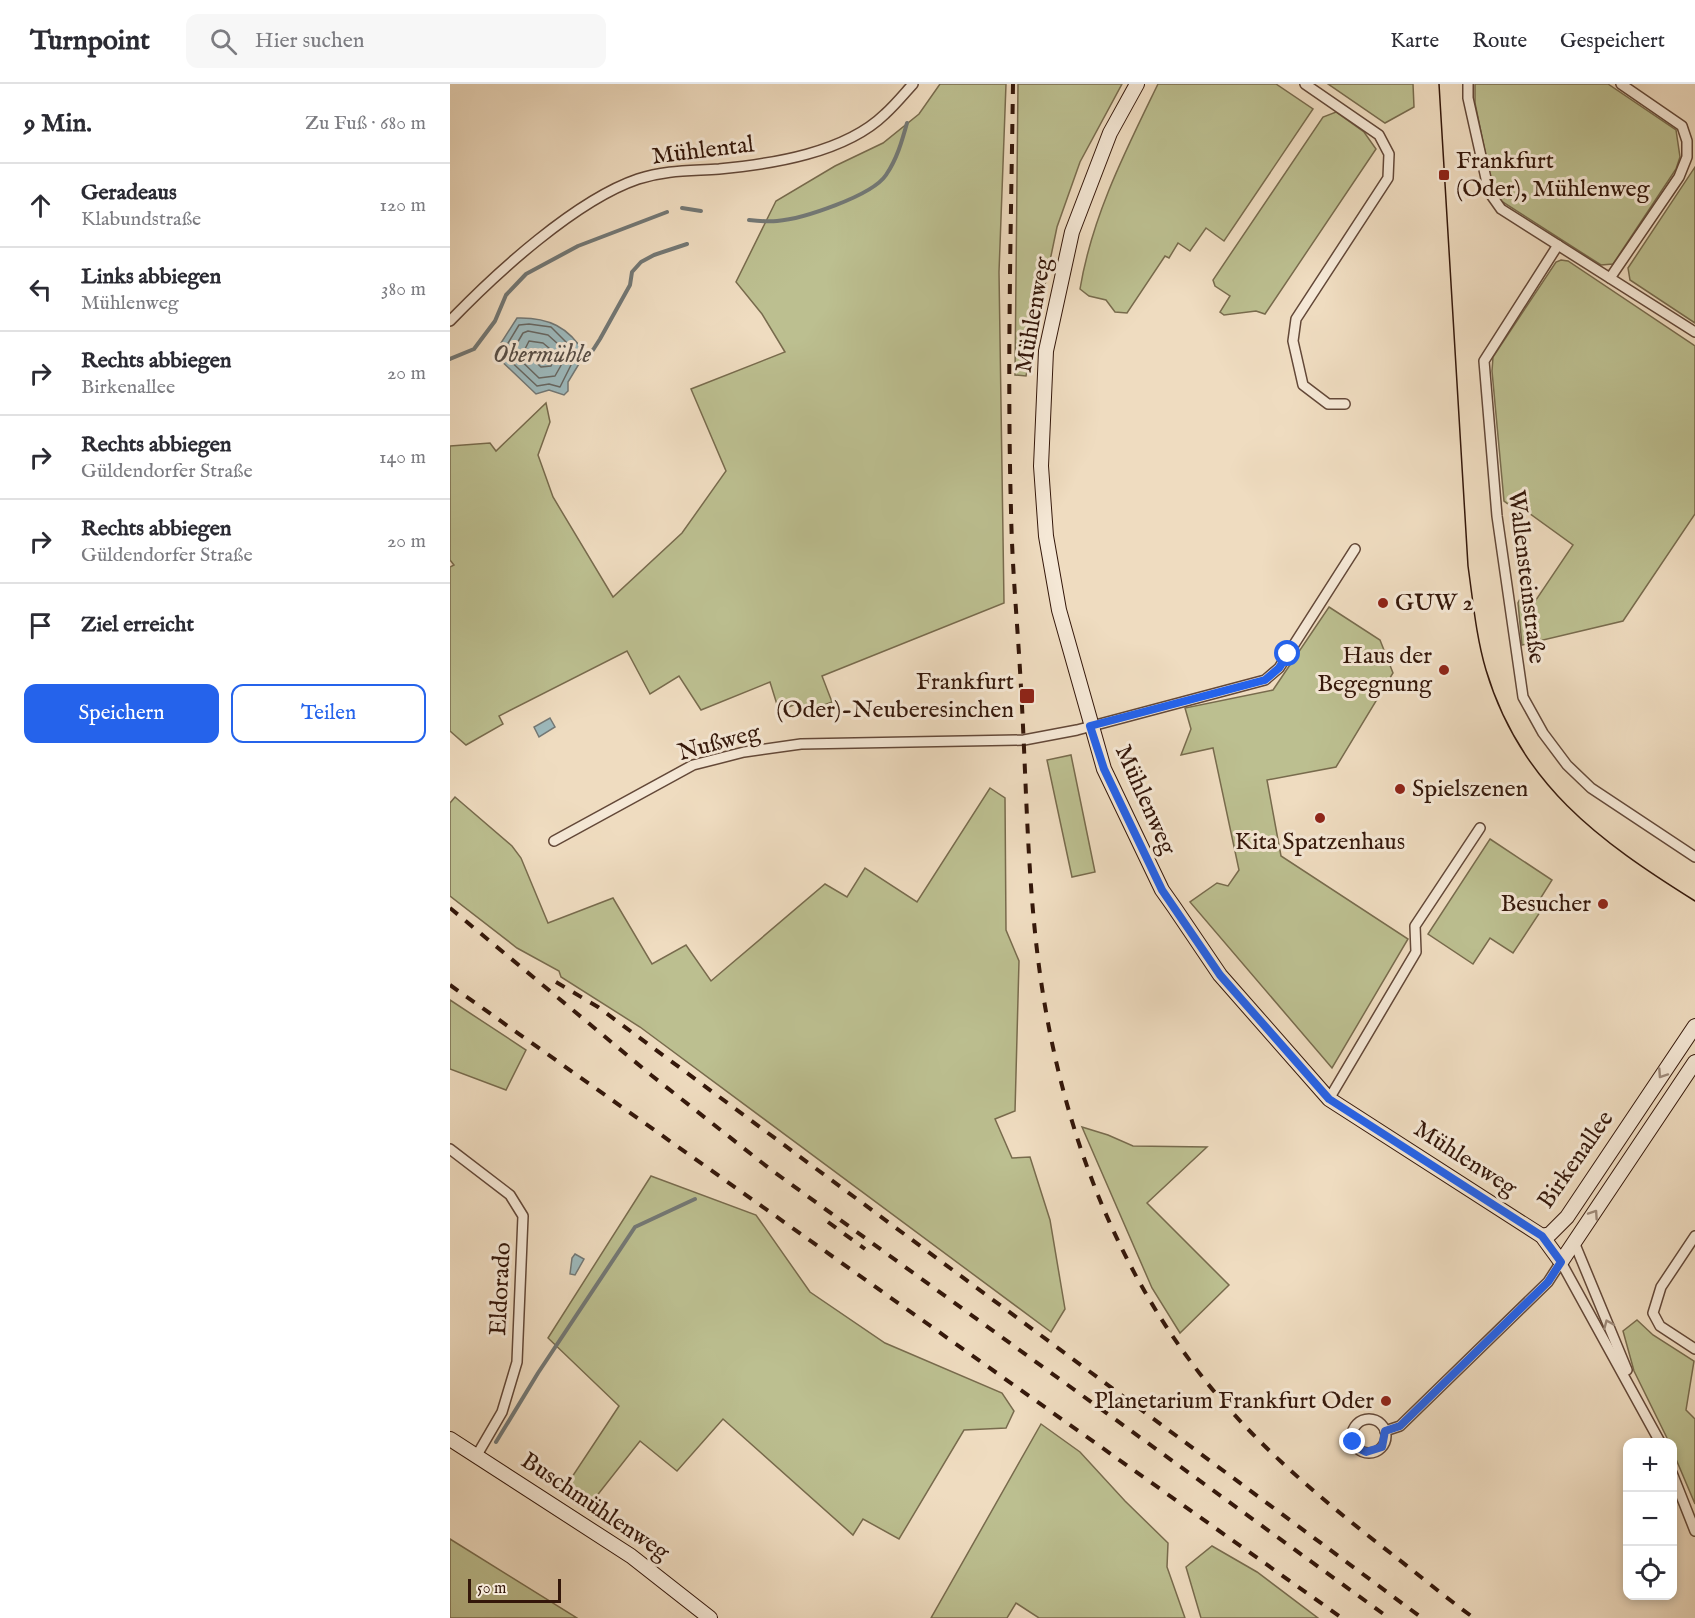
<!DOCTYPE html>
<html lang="de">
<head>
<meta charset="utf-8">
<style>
  body { margin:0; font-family:"IM FELL English",serif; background:#f7f7f7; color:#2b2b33 }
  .controls { position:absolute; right:18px; bottom:18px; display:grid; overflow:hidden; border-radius:12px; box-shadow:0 3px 9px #0003 }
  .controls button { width:54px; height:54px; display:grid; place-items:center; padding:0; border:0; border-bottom:2px solid #e1e1e2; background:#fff; color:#2b2b33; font:30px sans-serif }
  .scale { position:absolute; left:18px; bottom:15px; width:93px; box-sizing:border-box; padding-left:6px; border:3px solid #34170a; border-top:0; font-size:16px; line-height:21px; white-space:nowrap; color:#34170a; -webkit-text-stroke:4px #f5e8d6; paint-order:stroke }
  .stop { position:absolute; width:18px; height:18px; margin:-14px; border:4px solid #2563eb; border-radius:50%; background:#fff }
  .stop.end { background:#2563eb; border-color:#fff; box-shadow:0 2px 6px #0008 }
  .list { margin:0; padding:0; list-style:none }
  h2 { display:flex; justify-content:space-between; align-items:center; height:78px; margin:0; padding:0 24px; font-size:26px }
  h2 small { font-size:20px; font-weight:400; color:#7c7c81 }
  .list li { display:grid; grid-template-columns:39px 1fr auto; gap:18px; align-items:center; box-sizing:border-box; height:84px; padding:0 24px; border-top:2px solid #e1e1e2 }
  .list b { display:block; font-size:22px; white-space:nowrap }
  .list p { margin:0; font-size:20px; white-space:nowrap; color:#7c7c81 }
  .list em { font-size:20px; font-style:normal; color:#7c7c81 }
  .actions { display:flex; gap:12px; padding:18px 24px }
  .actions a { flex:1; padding:14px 0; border:2px solid #2563eb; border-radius:12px; text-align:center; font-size:21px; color:#2563eb }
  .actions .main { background:#2563eb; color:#fff }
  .icon { flex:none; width:33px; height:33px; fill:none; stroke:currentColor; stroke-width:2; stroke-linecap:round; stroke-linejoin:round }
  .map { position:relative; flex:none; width:1245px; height:1534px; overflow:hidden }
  header { display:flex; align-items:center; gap:36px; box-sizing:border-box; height:84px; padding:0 30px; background:#fff; border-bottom:2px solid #e1e1e2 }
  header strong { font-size:28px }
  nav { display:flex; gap:33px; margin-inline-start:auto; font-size:21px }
  .search { width:420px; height:54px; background:#f7f7f7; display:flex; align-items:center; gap:15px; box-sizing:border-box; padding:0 21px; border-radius:12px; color:#7c7c81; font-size:22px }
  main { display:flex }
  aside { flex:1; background:#fff }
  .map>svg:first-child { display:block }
</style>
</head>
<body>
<header>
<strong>Turnpoint</strong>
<div class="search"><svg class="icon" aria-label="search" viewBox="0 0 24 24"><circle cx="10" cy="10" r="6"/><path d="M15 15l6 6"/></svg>Hier suchen</div>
<nav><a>Karte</a><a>Route</a><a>Gespeichert</a></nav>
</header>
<main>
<aside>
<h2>9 Min.<small>Zu Fuß · 680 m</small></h2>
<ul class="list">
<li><svg class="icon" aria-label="ahead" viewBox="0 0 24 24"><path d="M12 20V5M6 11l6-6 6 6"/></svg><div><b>Geradeaus</b><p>Klabundstraße</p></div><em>120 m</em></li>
<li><svg class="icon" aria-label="left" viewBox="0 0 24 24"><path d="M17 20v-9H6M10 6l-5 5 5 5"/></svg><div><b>Links abbiegen</b><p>Mühlenweg</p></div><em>380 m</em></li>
<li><svg class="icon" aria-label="right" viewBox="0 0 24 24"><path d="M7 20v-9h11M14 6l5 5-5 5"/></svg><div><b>Rechts abbiegen</b><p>Birkenallee</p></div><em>20 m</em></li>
<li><svg class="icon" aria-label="right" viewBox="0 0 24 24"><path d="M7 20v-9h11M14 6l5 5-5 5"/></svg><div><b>Rechts abbiegen</b><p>Güldendorfer Straße</p></div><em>140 m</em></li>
<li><svg class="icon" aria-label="right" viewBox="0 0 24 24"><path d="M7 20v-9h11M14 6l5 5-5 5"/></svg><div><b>Rechts abbiegen</b><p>Güldendorfer Straße</p></div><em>20 m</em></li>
<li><svg class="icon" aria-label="arrive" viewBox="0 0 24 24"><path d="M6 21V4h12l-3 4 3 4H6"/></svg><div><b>Ziel erreicht</b></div></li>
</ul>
<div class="actions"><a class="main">Speichern</a><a>Teilen</a></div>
</aside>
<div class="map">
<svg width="1245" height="1534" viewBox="0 0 1245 1534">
  <rect width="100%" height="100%" fill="#efdcc0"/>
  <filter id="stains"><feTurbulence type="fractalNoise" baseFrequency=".00333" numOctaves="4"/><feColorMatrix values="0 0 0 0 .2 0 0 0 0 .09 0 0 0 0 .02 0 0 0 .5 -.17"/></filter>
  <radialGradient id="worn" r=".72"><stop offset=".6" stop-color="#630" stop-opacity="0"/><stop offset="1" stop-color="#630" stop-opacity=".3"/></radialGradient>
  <g fill="#bcbf90" stroke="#786b4d" stroke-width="1.5">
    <path d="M 490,0 L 556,0 L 549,188 L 554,519 L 372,592 L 382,618 L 351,630 L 346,620 L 329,627 L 320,598 L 251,626 L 229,592 L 200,610 L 177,567 L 49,632 L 53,640 L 16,661 L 0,647 L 0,483 L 4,481 L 0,476 L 0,362 L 40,359 L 46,367 L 96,319 L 100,338 L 88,371 L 103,413 L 163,513 L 232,449 L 276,387 L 241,305 L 335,268 L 312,230 L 286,198 L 326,117 L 385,82 L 433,59 L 469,30 Z"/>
    <path d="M 568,0 L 672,0 L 630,78 L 607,143 L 576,292 L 565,291 Z"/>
    <path d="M 708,0 L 826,0 L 863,25 L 774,157 L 756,144 L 740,167 L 728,159 L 719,174 L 715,172 L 677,229 L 665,228 L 656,216 L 639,212 L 630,205 C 642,132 676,66 708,0 Z"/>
    <path d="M 878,0 L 963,0 L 964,23 L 935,39 Z"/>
    <path d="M 1025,0 L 1158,0 L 1226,46 L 1230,73 L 1226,85 L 1163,180 L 1151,181 L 1048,115 L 1043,107 L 1025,19 Z"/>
    <path d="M 886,28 L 914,48 L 926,65 L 815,230 L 806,227 L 774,231 L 770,228 L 780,212 L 765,202 L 763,196 L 873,33 Z"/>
    <path d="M 1245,83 L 1245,239 L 1180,196 L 1178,184 Z"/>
    <path d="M 1111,176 L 1118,177 L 1245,262 L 1245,430 L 1173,537 L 1072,561 L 1068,519 L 1070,515 L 1084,519 L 1123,461 L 1076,427 L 1066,426 L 1054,417 L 1042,287 L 1043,273 L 1106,178 Z"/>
    <path d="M 879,523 L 930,556 L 943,589 L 886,683 L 817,696 L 831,772 L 958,855 L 882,984 L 740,818 L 767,799 L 778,802 L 789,786 L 763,664 L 731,671 L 741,645 L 735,624 L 823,606 Z"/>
    <path d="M 621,671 L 645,788 L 622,793 L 597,676 Z"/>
    <path d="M 540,704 L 555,714 L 556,846 L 569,877 L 565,1027 L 545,1035 L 562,1074 L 580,1073 L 600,1136 L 615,1225 L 601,1248 L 190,943 L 111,893 L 109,887 L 67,864 L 0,812 L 0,719 L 5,713 L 62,762 L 71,774 L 98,839 L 163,814 L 202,880 L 236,861 L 261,897 L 375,800 L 397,813 L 415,784 L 467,818 Z"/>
    <path d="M 1040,755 L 1102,796 L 1090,815 L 1096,819 L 1063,869 L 1040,854 L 1023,880 L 978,850 Z"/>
    <path d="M 0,916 L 76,966 L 56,1006 L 0,985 Z"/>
    <path d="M 632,1043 L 658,1051 L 683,1062 L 757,1063 L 697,1119 L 779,1201 L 730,1249 L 702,1204 Z"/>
    <path d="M 201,1092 L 306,1131 L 360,1208 L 435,1259 L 552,1309 L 564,1327 L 556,1344 L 514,1346 L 449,1455 L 413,1435 L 403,1451 L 273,1335 L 227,1387 L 190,1357 L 138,1423 L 114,1405 L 169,1322 L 98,1254 Z"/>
    <path d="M 1187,1236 L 1203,1251 L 1244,1277 L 1236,1326 L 1245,1335 L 1245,1420 L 1223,1368 L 1222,1358 L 1219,1358 L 1184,1287 L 1173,1247 Z"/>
    <path d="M 591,1340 L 630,1368 L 675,1417 L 718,1459 L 717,1483 L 735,1534 L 589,1534 L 566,1519 L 557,1534 L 481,1534 Z"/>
    <path d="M 0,1455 L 127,1534 L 0,1534 Z"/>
    <path d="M 762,1462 L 807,1488 L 868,1534 L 751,1534 L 736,1483 Z"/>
  </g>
  <g fill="#9db9bc" stroke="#737875" stroke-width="1.5">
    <path d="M 67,234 C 98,233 119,243 135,270 L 118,298 L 118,307 L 114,311 L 99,306 L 86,310 L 44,270 Z"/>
    <path d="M 100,634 L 105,643 L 89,653 L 84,643 Z"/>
    <path d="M 125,1170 L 134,1175 L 125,1191 L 120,1190 L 122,1174 Z"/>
  </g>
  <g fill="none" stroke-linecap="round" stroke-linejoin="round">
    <g stroke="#686863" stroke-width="1.5">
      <path d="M 79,240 L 101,243 L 127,269 L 110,303 L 99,300 L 87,302 L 52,269 L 69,241 Z"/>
      <path d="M 78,247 L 98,251 L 118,269 L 105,292 L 89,294 L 62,268 L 73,249 Z"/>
      <path d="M 79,257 L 93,259 L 106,270 L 101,282 L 91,283 L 74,267 Z"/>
    </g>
    <g stroke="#737875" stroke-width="4">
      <path d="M 232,124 L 251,127"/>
      <path d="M 299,136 C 308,137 318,138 327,137 C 352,135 422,112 436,91 C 447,75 452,57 457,39"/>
      <path d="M 135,270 L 143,266 L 150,255 L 180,201 L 182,188 L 191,178 L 204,171 L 237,160"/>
      <path d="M 0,275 L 24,265 L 45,237 L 56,211 L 76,190 L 128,162 L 217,128"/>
      <path d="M 46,1358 L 88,1289 L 185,1143 L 245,1115"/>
    </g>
    <defs>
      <g id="street">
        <path d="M 855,0 L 929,51 L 939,70 L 938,94 L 846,235 L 843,257 L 853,301 L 878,320 L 895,320"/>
        <path d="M 1018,0 L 1018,14 L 1039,108 L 1051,125 L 1245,248"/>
        <path d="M 1108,161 L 1034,277 L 1047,432 L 1073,613 L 1093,649 L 1117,681 L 1141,704 L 1245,773"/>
        <path d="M 1160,194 L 1229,93 L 1237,73 L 1237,57 L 1232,42 L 1171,0"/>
        <path d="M 0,237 C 46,189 126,116 188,95 C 216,86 240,87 269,85 C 322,80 395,69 435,30 C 445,21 454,10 463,0"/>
        <path d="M 104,757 L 243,681 L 294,668 L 351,660 L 574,656 L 627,646 L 815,596 L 829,584 L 905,465"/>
        <path d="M 879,1015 L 966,868 L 965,842 L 1030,744"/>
        <path d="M 0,1065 L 60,1111 L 73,1132 L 67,1278 L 52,1328 L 27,1371"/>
        <path d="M 1245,1152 L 1211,1203 L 1203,1229 L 1210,1242 L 1245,1265"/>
        <path d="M 1124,1158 L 1177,1286"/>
        <circle cx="919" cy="1352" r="17"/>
        <path d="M 935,1347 L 950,1342 L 1098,1198 L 1111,1178 L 1210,1358"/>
        <path d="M 1222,1389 L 1245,1447"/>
      </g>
      <g id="secondary">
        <path d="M 687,0 L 660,49 L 622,148 L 596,267 L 591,382 L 596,452 L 609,526 L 654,685 L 712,806 L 724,823 L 770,891 L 879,1015 L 1092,1152 L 1111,1178 L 1245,978"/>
        <path d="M 1092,1152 L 1100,1150 L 1117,1133 L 1245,942"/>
        <path d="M 0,1355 L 181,1472 L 260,1534"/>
      </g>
    </defs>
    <use href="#street" stroke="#634838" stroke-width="12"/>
    <use href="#secondary" stroke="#34170a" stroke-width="16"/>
    <use href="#street" stroke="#f5e8d6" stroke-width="9"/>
    <use href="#secondary" stroke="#f5e8d6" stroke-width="14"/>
    <path stroke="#34170a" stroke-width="1.5" d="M 989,0 L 1018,482 C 1023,517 1026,552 1036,586 C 1070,700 1149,757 1245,817"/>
    <g stroke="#34170a" stroke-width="4" stroke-dasharray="10 10" stroke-linecap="butt">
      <path d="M 563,0 C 561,142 557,284 561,426 C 562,485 568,545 571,604 C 577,706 577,810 593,910 C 614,1042 661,1171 741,1278 C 794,1350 860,1406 930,1461 C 962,1485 992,1511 1024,1534"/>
      <path d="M 0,824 L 201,991 L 320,1085 L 939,1534"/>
      <path d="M 106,898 L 148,923 L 972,1534"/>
      <path d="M 0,901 L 892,1534"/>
      <path d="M 378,1138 L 415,1165"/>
    </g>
  </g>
  <defs><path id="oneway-chevron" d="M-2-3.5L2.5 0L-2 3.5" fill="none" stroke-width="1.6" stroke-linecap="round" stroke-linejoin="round" transform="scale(1.5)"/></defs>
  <g stroke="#9e8a7a">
    <use href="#oneway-chevron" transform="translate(1212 990) rotate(124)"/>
    <use href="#oneway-chevron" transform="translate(1144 1130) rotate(-56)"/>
    <use href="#oneway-chevron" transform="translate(1158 1240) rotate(-113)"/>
  </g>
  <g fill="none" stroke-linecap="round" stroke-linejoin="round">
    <path stroke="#2563eb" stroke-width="8" d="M 838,570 L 829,584 L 815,596 L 640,642 L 654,685 L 712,806 L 770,891 L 879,1015 L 1092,1152 L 1111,1178 L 1098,1198 L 950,1342 L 935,1347 L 932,1363 L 916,1368 L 906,1363 L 903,1358"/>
  </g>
  <g fill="#8f2418" stroke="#f5e8d6" stroke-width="2">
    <rect x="988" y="85" width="12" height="12" rx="3"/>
    <circle cx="933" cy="519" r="6"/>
    <circle cx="994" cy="586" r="6"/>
    <rect x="569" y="604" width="16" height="16" rx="3"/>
    <circle cx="950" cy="705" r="6"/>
    <circle cx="870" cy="734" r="6"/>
    <circle cx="1153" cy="820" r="6"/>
    <circle cx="936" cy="1317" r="6"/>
  </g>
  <g text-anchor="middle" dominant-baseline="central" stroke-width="6" stroke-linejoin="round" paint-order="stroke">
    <g font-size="24" fill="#34170a" stroke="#f5e8d6">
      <text transform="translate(253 67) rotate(-7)">Mühlental</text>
      <text transform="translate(584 231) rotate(-80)">Mühlenweg</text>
      <text transform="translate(1076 493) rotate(83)">Wallensteinstraße</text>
      <text transform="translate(269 659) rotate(-15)">Nußweg</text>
      <text transform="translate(695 716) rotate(66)">Mühlenweg</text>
      <text transform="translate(1015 1075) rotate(33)">Mühlenweg</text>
      <text transform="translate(1126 1076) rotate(-55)">Birkenallee</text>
      <text transform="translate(51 1205) rotate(-87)">Eldorado</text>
      <text transform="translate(145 1423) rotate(34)">Buschmühlenweg</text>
    </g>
    <g font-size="24" fill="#34170a" stroke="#f5e8d6" text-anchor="end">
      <text x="1006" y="77" text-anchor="start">Frankfurt<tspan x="1006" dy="28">(Oder), Mühlenweg</tspan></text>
      <text x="945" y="519" text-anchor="start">GUW 2</text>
      <text x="982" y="572">Haus der<tspan x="982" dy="28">Begegnung</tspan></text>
      <text x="564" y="598">Frankfurt<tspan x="564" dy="28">(Oder)-Neuberesinchen</tspan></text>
      <text x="962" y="705" text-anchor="start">Spielszenen</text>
      <text x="870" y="758" text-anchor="middle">Kita Spatzenhaus</text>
      <text x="1141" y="820">Besucher</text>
      <text x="924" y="1317">Planetarium Frankfurt Oder</text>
    </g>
    <g font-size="26" font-style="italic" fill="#595048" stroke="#f5e8d6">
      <text x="92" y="270">Obermühle</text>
    </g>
  </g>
  <rect width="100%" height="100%" filter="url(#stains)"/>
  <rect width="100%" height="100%" fill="url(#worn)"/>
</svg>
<div class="controls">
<button>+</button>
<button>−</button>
<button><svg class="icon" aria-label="locate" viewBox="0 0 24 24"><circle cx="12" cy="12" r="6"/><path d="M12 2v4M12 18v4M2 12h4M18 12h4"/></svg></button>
</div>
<div class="scale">50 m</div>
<div class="stop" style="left:838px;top:570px"></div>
<div class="stop end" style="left:903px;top:1358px"></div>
</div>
</main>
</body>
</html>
